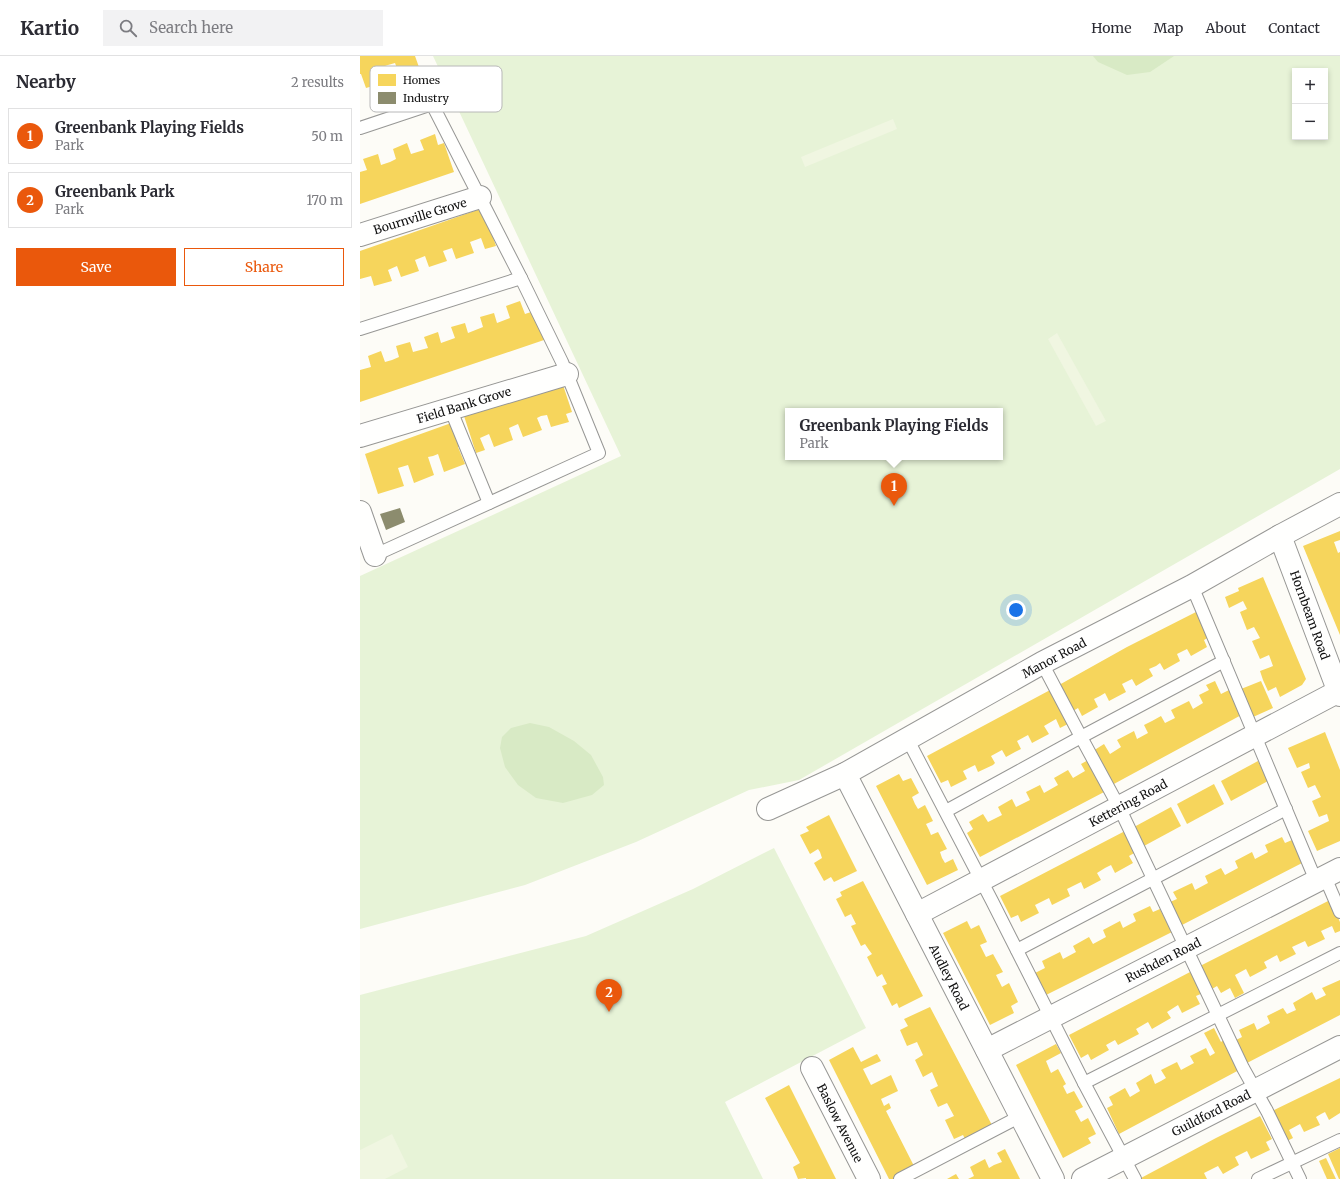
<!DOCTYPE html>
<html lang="en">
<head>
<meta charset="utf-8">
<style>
  body { margin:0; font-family:Merriweather,serif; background:#f2f2f3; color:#2b2b33 }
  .controls { position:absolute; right:12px; top:12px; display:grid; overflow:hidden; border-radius:0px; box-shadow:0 2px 6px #0003 }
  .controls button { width:36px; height:36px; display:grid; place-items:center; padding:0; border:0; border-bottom:1px solid #e1e1e2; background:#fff; color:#2b2b33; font:20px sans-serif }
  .you { position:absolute; left:656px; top:554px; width:14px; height:14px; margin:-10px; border:3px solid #fff; border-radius:50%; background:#1a73e8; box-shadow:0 0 0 6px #1a73e833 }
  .badge { display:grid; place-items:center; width:26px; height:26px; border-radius:50%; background:#ea580c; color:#fff; font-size:13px; font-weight:700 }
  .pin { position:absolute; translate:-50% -33px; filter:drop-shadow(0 1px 2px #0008) }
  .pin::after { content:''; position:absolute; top:21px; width:14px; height:12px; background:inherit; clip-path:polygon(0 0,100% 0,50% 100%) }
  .popup { position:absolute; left:425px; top:352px; width:218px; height:52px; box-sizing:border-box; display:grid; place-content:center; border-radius:0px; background:#fff; filter:drop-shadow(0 1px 3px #0005); font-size:13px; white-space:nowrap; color:#7c7c81 }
  .popup b { font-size:15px; color:#2b2b33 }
  .popup::after { content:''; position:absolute; left:50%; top:100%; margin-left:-8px; border:8px solid transparent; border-top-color:#fff }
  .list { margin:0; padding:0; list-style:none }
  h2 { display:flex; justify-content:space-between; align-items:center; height:52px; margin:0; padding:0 16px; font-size:17px }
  h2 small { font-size:13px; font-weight:400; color:#7c7c81 }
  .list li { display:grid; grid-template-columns:26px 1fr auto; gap:12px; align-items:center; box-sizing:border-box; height:56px; margin:0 8px 8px; padding:0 8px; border:1px solid #e1e1e2; border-radius:0px }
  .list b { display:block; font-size:15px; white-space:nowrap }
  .list p { margin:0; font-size:13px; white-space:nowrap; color:#7c7c81 }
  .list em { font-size:13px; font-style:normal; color:#7c7c81 }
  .actions { display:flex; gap:8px; padding:12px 16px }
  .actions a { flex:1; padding:9px 0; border:1px solid #ea580c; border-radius:0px; text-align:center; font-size:14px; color:#ea580c }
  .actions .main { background:#ea580c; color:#fff }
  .icon { flex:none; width:22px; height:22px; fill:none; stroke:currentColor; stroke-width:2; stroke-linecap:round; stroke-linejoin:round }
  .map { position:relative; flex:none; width:980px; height:1123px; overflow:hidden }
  header { display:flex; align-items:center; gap:24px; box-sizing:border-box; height:56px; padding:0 20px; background:#fff; border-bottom:1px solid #e1e1e2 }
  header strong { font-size:19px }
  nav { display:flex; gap:22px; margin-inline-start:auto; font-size:14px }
  .search { width:280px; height:36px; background:#f2f2f3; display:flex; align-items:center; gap:10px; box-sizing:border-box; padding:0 14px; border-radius:0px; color:#7c7c81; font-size:15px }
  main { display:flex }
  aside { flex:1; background:#fff }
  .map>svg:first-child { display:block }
</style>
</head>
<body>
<header>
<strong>Kartio</strong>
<div class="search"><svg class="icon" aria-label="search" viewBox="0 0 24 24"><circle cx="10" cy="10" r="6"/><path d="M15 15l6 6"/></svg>Search here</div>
<nav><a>Home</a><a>Map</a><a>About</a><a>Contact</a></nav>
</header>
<main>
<aside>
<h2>Nearby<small>2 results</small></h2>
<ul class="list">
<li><span class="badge">1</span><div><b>Greenbank Playing Fields</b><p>Park</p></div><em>50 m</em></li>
<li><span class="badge">2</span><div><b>Greenbank Park</b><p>Park</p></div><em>170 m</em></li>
</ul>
<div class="actions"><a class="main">Save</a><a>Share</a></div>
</aside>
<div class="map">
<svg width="980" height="1123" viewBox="0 0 980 1123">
  <rect width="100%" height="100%" fill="#fdfcf7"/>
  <g fill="#e7f3d7" fill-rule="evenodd">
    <path d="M 73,0 L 980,0 L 980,413 L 439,724 L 389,734 L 276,786 L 165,829 L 0,873 L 0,520 L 261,400 ZM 935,15 L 965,15 L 965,81 L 935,81 ZM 428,355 L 640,355 L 640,401 L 428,401 Z"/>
    <path d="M 414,792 L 506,972 L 365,1046 L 403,1123 L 0,1123 L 0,939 L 226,880 L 333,833 Z"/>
  </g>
  <g fill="#d8eac5">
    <path d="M 733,0 L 814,0 L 790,16 L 767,19 L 738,6 Z"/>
    <path d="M 170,667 L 189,671 L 214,685 L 231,699 L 243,721 L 244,729 L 232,739 L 203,747 L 176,742 L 158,729 L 145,711 L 140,692 L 142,681 L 151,672 Z"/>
  </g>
  <g fill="#f0f6e1">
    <path d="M 533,63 L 537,73 L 445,111 L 441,101 Z"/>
    <path d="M 697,277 L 746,365 L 736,370 L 688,283 Z"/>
    <path d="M 32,1078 L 48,1111 L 25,1123 L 0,1123 L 0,1094 Z"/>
  </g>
  <g fill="#f6d55c">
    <path d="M 0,0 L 55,0 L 60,14 L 40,20 L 35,7 L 28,9 L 22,11 L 27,26 L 6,32 L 1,18 L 0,18 Z"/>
    <path d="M 75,78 L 78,89 L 84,87 L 94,116 L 0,148 L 0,116 L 7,114 L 3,103 L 18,98 L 21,109 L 30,106 L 36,103 L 33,93 L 47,87 L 51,98 L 64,94 L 60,84 Z"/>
    <path d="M 123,152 L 136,190 L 125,193 L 121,182 L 110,186 L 114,197 L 96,203 L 92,192 L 83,195 L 87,205 L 69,211 L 65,200 L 55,204 L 59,215 L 41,221 L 37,210 L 28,214 L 32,225 L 14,230 L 11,220 L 0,223 L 0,195 Z"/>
    <path d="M 160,245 L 165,258 L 174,255 L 184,284 L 0,346 L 0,314 L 11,311 L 8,300 L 21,295 L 25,306 L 32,304 L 39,301 L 36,290 L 50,286 L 53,296 L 68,292 L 64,281 L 78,276 L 81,287 L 95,282 L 91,271 L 105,267 L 108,277 L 123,271 L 120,261 L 134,257 L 137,267 L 150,262 L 146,250 Z"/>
    <path d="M 202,326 L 212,356 L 206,358 L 209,366 L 191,371 L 187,359 L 181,360 L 177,362 L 182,374 L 163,381 L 158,368 L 149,372 L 153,384 L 134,391 L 129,378 L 120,382 L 125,394 L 116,397 L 104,360 Z"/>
    <path d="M 94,366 L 103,389 L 98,391 L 105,408 L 84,416 L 78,398 L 73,400 L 68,401 L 74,419 L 54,427 L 48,409 L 38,412 L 44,430 L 18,438 L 5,398 Z"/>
    <path d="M 980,475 L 980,484 L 974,486 L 978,497 L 980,496 L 980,579 L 943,490 Z"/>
    <path d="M 903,521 L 946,623 L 942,629 L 920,641 L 916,631 L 908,635 L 903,624 L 900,615 L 913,610 L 909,599 L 900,603 L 892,585 L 900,582 L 894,571 L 887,574 L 880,556 L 887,553 L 883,545 L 869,552 L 865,541 L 879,535 L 878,532 Z"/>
    <path d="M 836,556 L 849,581 L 844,584 L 847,591 L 831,600 L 827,593 L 817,598 L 820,605 L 804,614 L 800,607 L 796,610 L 789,613 L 793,620 L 776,630 L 772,623 L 762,628 L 766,636 L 749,645 L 745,637 L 740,640 L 734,643 L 738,651 L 722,660 L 718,652 L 713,655 L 699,629 L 767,591 Z"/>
    <path d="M 855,625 L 861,638 L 873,632 L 885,657 L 752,729 L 733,695 L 744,688 L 750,698 L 761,691 L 757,684 L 774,675 L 777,683 L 788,677 L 784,669 L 792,665 L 801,660 L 805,667 L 815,662 L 811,654 L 829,645 L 833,653 L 843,647 L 839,639 L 849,634 L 846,629 Z"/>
    <path d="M 901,625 L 913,652 L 893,661 L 881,633 Z"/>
    <path d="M 692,633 L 710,667 L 700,672 L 696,663 L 684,670 L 689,678 L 672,687 L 668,679 L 657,685 L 661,693 L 655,696 L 646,701 L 642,694 L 631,700 L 635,707 L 633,709 L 618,716 L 615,709 L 603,715 L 607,723 L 591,731 L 588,724 L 581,727 L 567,700 Z"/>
    <path d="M 965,676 L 980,714 L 980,785 L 957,795 L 948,775 L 969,765 L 967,758 L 959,761 L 952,745 L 961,741 L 955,729 L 948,732 L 941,716 L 950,712 L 949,707 L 937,712 L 928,692 Z"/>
    <path d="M 730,703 L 746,735 L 620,801 L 607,777 L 613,773 L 609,766 L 623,758 L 628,766 L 642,759 L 638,751 L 652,743 L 656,751 L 670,744 L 666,736 L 680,729 L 684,737 L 698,729 L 694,722 L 708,714 L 713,722 L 725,715 L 721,708 Z"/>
    <path d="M 898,705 L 908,725 L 871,745 L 861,725 Z"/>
    <path d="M 539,718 L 543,725 L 551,722 L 559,737 L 552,741 L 555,748 L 558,753 L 565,749 L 573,765 L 566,768 L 569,774 L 571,779 L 578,776 L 587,793 L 580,796 L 582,802 L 585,807 L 593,803 L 598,814 L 567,829 L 516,730 Z"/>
    <path d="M 854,728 L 864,748 L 827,768 L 817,748 Z"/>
    <path d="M 811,751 L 821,770 L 784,790 L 774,771 Z"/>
    <path d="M 469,759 L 497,815 L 474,826 L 471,821 L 464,825 L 454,807 L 462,802 L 460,796 L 458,793 L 450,798 L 440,779 L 449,775 L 446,771 Z"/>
    <path d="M 765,775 L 776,796 L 769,800 L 773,807 L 755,817 L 751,809 L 745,812 L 737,817 L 741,824 L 724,833 L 721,826 L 707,833 L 710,840 L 692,849 L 689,842 L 675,849 L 679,857 L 661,866 L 658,859 L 651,862 L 640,840 Z"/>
    <path d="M 922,781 L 925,787 L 932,784 L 944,806 L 822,869 L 810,846 L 817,843 L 813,836 L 832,827 L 835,834 L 848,827 L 845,820 L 861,812 L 865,819 L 878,812 L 875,805 L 892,796 L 895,803 L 908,796 L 905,789 Z"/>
    <path d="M 503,825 L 563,940 L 539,952 L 537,947 L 532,950 L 522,930 L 527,928 L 522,918 L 517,921 L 507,901 L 512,898 L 509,894 L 505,888 L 501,890 L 491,870 L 496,868 L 491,858 L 485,861 L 476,843 L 482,840 L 480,836 Z"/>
    <path d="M 970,844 L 980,866 L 980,875 L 975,877 L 972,870 L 961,875 L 965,883 L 948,891 L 945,885 L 932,891 L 936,898 L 920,906 L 917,899 L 904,906 L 907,912 L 890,921 L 886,913 L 875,919 L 884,937 L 875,942 L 870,932 L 861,937 L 857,930 L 852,933 L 840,910 Z"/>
    <path d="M 790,850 L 793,856 L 800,853 L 812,876 L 684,940 L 673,918 L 685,912 L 682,905 L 700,896 L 703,903 L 716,896 L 713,890 L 729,881 L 733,888 L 746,881 L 743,874 L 760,865 L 763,872 L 776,865 L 773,858 Z"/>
    <path d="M 607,865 L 611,873 L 619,869 L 627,886 L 620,889 L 626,901 L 633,898 L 643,916 L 636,919 L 642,931 L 649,927 L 658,946 L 651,950 L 654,957 L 630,969 L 583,877 Z"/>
    <path d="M 832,915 L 843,937 L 836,940 L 840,948 L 822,957 L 818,949 L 807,956 L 811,962 L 792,973 L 788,966 L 776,973 L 779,978 L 758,989 L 755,984 L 746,989 L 749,994 L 731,1004 L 728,998 L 721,1002 L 709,979 Z"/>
    <path d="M 980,924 L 980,959 L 887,1007 L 876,984 L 882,981 L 879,974 L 894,967 L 897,974 L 910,967 L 907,960 L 923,952 L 927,958 L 936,954 L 933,947 L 952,936 L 956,944 L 966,939 L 962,932 Z"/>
    <path d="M 570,951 L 633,1071 L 606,1085 L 603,1079 L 594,1083 L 585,1064 L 594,1060 L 587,1047 L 578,1051 L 570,1034 L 578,1030 L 572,1016 L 563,1021 L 555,1004 L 563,999 L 557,986 L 547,990 L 540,974 L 548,970 L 544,963 Z"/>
    <path d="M 854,972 L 861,986 L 865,983 L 881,1013 L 759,1078 L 747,1052 L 753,1049 L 749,1041 L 765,1032 L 770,1041 L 780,1035 L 776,1027 L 791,1018 L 795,1028 L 801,1025 L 806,1022 L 801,1014 L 817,1006 L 821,1014 L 834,1007 L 830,1000 L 846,992 L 850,1000 L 855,997 L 844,977 Z"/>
    <path d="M 696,988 L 701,997 L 686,1005 L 691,1017 L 698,1013 L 706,1028 L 703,1030 L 707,1038 L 714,1035 L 723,1051 L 715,1055 L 721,1066 L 728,1062 L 736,1078 L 728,1082 L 731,1087 L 703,1102 L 656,1009 Z"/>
    <path d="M 493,991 L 501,1006 L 517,998 L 521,1005 L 503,1013 L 511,1029 L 531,1019 L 538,1035 L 521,1043 L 524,1050 L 529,1047 L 531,1052 L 526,1055 L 555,1112 L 533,1123 L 529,1123 L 469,1004 Z"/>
    <path d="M 980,1022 L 980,1057 L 969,1064 L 965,1056 L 961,1058 L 956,1061 L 960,1069 L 944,1076 L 940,1068 L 929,1074 L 933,1082 L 925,1086 L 910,1056 Z"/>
    <path d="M 429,1029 L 476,1123 L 446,1123 L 446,1122 L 438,1123 L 433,1111 L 440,1107 L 405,1042 Z"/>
    <path d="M 900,1060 L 912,1083 L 906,1086 L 910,1094 L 891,1103 L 887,1095 L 875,1101 L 879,1109 L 863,1118 L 858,1110 L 844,1117 L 847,1123 L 781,1123 L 781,1122 L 856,1082 Z"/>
    <path d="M 980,1092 L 980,1123 L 979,1123 L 968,1098 Z"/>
    <path d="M 645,1093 L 660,1123 L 608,1123 L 614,1120 L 610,1111 L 625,1103 L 629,1112 L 634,1109 L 642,1106 L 637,1097 Z"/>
    <path d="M 966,1102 L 976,1123 L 967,1123 L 959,1105 Z"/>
    <path d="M 596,1118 L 599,1123 L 587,1123 Z"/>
  </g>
  <path fill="#8c8c6e" d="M 40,452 L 45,466 L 26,474 L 20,458 Z"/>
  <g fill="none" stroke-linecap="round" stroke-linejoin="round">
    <defs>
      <g id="service">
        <path d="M 0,72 L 72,48 L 161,222 L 0,273"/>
        <path d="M 90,352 L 129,447"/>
        <path d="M 15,499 L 239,397 L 202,306 L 161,222"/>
        <path d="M 832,530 L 956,825"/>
        <path d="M 682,607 L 721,681 L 759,751 L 883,1012 L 907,1055 L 940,1123"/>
        <path d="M 548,684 L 632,845 L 724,1027 L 775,1123"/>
        <path d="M 586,755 L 721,681 L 864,605"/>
        <path d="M 965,821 L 980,856"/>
        <path d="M 657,894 L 926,753"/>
        <path d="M 724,1027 L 980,897"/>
        <path d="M 540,1123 L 661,1060"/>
        <path d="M 898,1123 L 980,1084"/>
      </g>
      <g id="minor">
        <path d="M 0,179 L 120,141"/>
        <path d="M 0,380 L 207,318"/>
        <path d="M 0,456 L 15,499"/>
        <path d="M 920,480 L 980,639"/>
        <path d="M 485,718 L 693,1123"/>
        <path d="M 408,753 L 485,718 L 682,607 L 832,530 L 920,480 L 980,448"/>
        <path d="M 557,858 L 979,635"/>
        <path d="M 627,994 L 980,813"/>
        <path d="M 452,1012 L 509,1123"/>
        <path d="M 723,1123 L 980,991"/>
      </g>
    </defs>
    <use href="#service" stroke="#979795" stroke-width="14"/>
    <use href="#minor" stroke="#979795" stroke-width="24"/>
    <use href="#service" stroke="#fffffe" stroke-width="12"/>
    <use href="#minor" stroke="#fffffe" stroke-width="22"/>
  </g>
  <g text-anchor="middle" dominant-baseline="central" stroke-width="4" stroke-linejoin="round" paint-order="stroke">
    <g font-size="12" fill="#111" stroke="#fff">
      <text transform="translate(60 160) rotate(-17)">Bournville Grove</text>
      <text transform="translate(104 349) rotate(-17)">Field Bank Grove</text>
      <text transform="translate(950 559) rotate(70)">Hornbeam Road</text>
      <text transform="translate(694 602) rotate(-28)">Manor Road</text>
      <text transform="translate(768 747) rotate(-28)">Kettering Road</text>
      <text transform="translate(803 904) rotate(-27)">Rushden Road</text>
      <text transform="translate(589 921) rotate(63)">Audley Road</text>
      <text transform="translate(851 1057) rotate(-27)">Guildford Road</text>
      <text transform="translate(480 1067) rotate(63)">Baslow Avenue</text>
    </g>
  </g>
  <rect x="10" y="10" width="132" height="46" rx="6" fill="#fff" stroke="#b8b8b8" stroke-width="1"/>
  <rect x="18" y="18" width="18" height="12" fill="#f6d55c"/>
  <rect x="18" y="36" width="18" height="12" fill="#8c8c6e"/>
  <g font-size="11" fill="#111">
    <text x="43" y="28">Homes</text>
    <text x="43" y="46">Industry</text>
  </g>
</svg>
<div class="controls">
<button>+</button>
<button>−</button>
</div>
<div class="you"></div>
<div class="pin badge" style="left:534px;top:450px">1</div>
<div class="popup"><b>Greenbank Playing Fields</b>Park</div>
<div class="pin badge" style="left:249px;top:956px">2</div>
</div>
</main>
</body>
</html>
